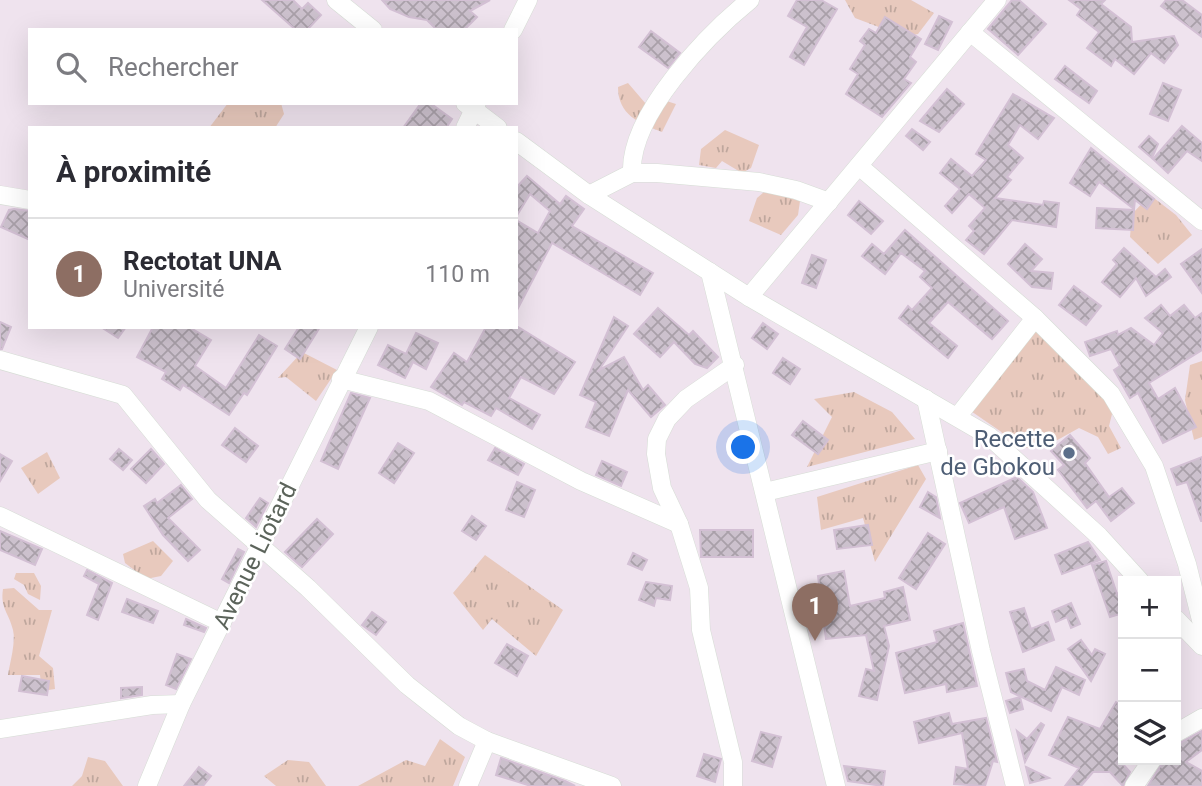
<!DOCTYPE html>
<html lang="fr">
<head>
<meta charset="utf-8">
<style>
  body { margin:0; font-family:Roboto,sans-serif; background:#f2f2f3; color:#2b2b33 }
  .controls { position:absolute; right:21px; bottom:21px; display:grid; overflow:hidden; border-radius:0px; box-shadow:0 7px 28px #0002 }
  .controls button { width:63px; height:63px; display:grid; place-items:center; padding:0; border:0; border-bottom:2px solid #e1e1e2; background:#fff; color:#2b2b33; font:35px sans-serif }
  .you { position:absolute; left:744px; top:448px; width:24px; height:24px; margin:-18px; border:5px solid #fff; border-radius:50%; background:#1a73e8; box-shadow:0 0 0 10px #1a73e833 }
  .badge { display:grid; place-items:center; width:46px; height:46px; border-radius:50%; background:#0f766e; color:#fff; font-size:23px; font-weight:700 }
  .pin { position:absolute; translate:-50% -58px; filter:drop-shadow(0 2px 4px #0008) }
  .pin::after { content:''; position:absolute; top:37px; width:24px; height:21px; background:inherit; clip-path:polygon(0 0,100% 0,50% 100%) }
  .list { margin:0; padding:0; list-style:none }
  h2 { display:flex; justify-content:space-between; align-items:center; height:91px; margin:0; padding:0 28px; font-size:30px }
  h2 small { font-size:23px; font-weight:400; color:#7c7c81 }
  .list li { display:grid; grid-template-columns:46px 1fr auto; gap:21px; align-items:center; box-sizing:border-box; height:112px; padding:0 28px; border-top:2px solid #e1e1e2 }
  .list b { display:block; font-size:26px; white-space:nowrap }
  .list p { margin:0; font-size:23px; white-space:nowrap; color:#7c7c81 }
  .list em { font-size:23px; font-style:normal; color:#7c7c81 }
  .icon { flex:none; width:38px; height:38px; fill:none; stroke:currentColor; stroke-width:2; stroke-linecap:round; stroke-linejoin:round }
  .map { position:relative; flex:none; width:1202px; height:786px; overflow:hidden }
  .search { position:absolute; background:#fff; box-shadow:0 7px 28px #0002; left:28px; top:28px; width:490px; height:77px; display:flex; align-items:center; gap:18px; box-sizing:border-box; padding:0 24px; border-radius:0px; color:#7c7c81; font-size:26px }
  .panel { position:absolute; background:#fff; box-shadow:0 7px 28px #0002; left:28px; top:126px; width:490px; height:203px; border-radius:0px }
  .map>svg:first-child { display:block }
</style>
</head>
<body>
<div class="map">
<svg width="1202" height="786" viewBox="0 0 1202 786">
  <defs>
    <pattern id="grass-tufts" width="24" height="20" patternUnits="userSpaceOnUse" patternTransform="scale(1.75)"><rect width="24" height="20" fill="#e8c9bd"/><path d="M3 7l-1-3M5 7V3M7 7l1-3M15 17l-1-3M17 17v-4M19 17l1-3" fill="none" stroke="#bfa79d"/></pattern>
    <pattern id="building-cross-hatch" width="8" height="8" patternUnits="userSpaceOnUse" patternTransform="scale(1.75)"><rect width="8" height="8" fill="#ccc1cd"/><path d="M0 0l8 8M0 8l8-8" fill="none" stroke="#a9a0a9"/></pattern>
  </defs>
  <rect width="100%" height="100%" fill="#efe3ee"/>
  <g fill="url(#grass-tufts)">
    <path d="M 845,0 L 911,0 L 934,13 L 918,34 L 905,37 L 855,18 Z"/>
    <path d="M 628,83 L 652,111 L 660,99 L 676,104 L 662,132 C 639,123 618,115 618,87 Z"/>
    <path d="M 228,103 L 281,103 L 284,114 L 275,128 L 209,128 Z"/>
    <path d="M 725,130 L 759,145 L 751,168 L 742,173 L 722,161 L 716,168 L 699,165 L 701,149 Z"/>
    <path d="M 765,191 L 800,201 L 798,215 L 781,235 L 749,221 L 757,198 Z"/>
    <path d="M 1150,195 L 1176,215 L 1192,235 L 1158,264 L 1130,237 L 1132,214 Z"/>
    <path d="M 1035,318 L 1111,394 L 1112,414 L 1109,426 L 1121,448 L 1108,454 L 1098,437 L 1079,428 L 1052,443 L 1032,449 L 1015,445 L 1000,431 L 965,407 Z"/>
    <path d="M 302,352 L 337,370 L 316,401 L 286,377 L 278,378 Z"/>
    <path d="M 1202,361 L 1202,437 L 1194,440 L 1185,400 L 1190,365 Z"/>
    <path d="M 854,392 L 892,412 L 915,439 L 807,467 L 832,417 L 814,399 Z"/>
    <path d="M 47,452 L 60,478 L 38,494 L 21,468 Z"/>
    <path d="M 918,465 L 926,479 L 875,562 L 863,518 L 821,530 L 817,497 Z"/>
    <path d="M 153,541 L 173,561 L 161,576 L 146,579 L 125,563 L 123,554 Z"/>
    <path d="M 485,555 L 563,610 L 536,656 L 492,619 L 483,630 L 453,593 Z"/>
    <path d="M 16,573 L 34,573 L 41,586 L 40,600 L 28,594 L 24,585 L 14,579 Z"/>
    <path d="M 14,588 L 39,610 L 52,610 L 39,656 L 53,668 L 55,689 L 42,691 L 40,675 L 8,675 C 10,662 16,642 13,630 C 9,613 0,608 3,589 Z"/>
    <path d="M 440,739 L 465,757 L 453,786 L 358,786 L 406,760 L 425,766 Z"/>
    <path d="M 88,757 L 105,761 L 123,786 L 72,786 L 82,776 Z"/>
    <path d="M 288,760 L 309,762 L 326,786 L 276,786 L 264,776 Z"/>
  </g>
  <g fill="url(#building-cross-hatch)" stroke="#d3c0d4" stroke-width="2">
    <path d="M 262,0 L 293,0 L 302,9 L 308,3 L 321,15 L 307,30 L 296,30 Z"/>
    <path d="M 382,0 L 490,0 L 470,11 L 477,17 L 464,30 L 437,30 L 427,20 L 409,17 L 390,9 Z"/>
    <path d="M 797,0 L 821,0 L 837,9 L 804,65 L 790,57 L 807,27 L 788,16 Z"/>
    <path d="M 1012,0 L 1019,0 L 1046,24 L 1018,55 L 988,29 Z"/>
    <path d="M 1069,0 L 1105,0 L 1101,4 L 1131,27 L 1132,42 L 1174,36 L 1178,45 L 1164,63 L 1151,53 L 1134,74 L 1115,59 L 1111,66 L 1087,48 L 1099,32 L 1077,15 L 1081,9 Z"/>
    <path d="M 1166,0 L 1182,0 L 1202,15 L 1202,37 L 1161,6 Z"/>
    <path d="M 939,16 L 952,22 L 938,50 L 925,44 Z"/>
    <path d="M 885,17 L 921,39 L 910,57 L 916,62 L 904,79 L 911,83 L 882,117 L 846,94 L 858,74 L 850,69 L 865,45 L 860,41 L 869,29 L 876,33 Z"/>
    <path d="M 651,31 L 680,53 L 668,68 L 639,47 Z"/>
    <path d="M 1065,66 L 1097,91 L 1089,103 L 1055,79 Z"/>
    <path d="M 1163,83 L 1181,90 L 1168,121 L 1150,114 Z"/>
    <path d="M 947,89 L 964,104 L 939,132 L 920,121 Z"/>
    <path d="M 1013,94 L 1054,118 L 1038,139 L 1020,125 L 1008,145 L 1023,158 L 1007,177 L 1011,180 L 995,198 L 1043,205 L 1044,201 L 1059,203 L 1056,227 L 1012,220 L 984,254 L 966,240 L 974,231 L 969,226 L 985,208 L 969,194 L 952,213 L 945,206 L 960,189 L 940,173 L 951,159 L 972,176 L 986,160 L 976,154 Z"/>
    <path d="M 421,103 L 430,103 L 452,119 L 446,128 L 403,128 Z"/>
    <path d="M 1182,126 L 1202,143 L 1202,161 L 1187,151 L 1168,173 L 1153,159 Z"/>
    <path d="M 912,129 L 930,142 L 923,150 L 906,136 Z"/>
    <path d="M 1149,136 L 1158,144 L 1152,158 L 1139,147 Z"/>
    <path d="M 1091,148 L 1154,199 L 1147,209 L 1135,200 L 1134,209 L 1099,182 L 1090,196 L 1070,183 Z"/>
    <path d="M 527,176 L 560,204 L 566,196 L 584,209 L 572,226 L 653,273 L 640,295 L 552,243 L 516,312 L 516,220 L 538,233 L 550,211 L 530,194 L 516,217 L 516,188 Z"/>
    <path d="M 859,201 L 883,221 L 871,234 L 848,215 Z"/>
    <path d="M 1097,208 L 1134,210 L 1133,230 L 1096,228 Z"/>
    <path d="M 14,209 L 30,211 L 30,240 L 1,227 L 9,210 Z"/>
    <path d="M 905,230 L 1008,321 L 992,339 L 948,302 L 929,323 L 957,346 L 948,358 L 899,318 L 908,306 L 912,310 L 932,288 L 920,277 L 925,271 L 901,253 L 885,274 L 862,256 L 872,244 L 884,254 Z"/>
    <path d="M 1025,244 L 1042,259 L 1031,271 L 1053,273 L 1051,289 L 1032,287 L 1008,264 Z"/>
    <path d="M 1124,248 L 1156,277 L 1165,269 L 1171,277 L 1146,296 L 1136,278 L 1120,297 L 1102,282 L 1117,264 L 1113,260 Z"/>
    <path d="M 1202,249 L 1202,293 L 1181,264 Z"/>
    <path d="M 812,255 L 826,260 L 816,288 L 802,283 Z"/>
    <path d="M 1074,286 L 1101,306 L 1086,325 L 1059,305 Z"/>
    <path d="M 1161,305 L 1170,316 L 1184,305 L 1195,318 L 1202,313 L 1202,350 L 1149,383 L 1158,399 L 1175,388 L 1196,427 L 1163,443 L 1138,393 L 1130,398 L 1114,370 L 1120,366 L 1111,349 L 1090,356 L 1085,342 L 1117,331 L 1118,335 L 1131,328 L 1154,345 L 1163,333 L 1145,318 Z"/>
    <path d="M 658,308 L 689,335 L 693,331 L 718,357 L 707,368 L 695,364 L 674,342 L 660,357 L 634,334 Z"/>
    <path d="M 614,317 L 628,326 L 599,370 L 624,357 L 643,390 L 648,385 L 665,405 L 651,417 L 628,390 L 609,436 L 586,427 L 596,402 L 580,395 Z"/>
    <path d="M 0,322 L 11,327 L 2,349 L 0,349 Z"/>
    <path d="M 763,323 L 778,334 L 767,349 L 752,338 Z"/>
    <path d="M 101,327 L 126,327 L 118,338 Z"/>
    <path d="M 153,327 L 189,327 L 211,340 L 195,366 L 226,388 L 259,335 L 277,346 L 247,395 L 244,393 L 229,415 L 183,385 L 180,390 L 162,379 L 166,372 L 137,357 Z"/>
    <path d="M 299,327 L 320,327 L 300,359 L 285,349 Z"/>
    <path d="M 486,327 L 518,327 L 575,362 L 554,394 L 521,377 L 509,398 L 540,415 L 532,429 L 496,408 L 491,416 L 464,402 L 462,405 L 431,387 L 454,353 L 467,362 Z"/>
    <path d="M 416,333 L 438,343 L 426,369 L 413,362 L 405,378 L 378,365 L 388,345 L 406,354 Z"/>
    <path d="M 783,358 L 800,369 L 790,384 L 773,373 Z"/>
    <path d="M 351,393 L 370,398 L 338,469 L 321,461 Z"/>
    <path d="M 803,421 L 828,440 L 818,454 L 792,435 Z"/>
    <path d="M 235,428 L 258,446 L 246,462 L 222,445 Z"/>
    <path d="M 1070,435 L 1090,458 L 1085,463 L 1109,497 L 1122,488 L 1134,503 L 1111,521 L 1096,501 L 1087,508 L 1058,470 L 1064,465 L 1051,451 Z"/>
    <path d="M 398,443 L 414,453 L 394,483 L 379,473 Z"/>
    <path d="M 495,448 L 524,464 L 518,475 L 488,460 Z"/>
    <path d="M 119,449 L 132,460 L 123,470 L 110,459 Z"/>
    <path d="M 151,449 L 164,464 L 146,483 L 131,469 Z"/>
    <path d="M 0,454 L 12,461 L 0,481 Z"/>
    <path d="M 1202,457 L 1202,521 L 1201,521 L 1187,482 L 1177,485 L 1171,469 Z"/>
    <path d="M 602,461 L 627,472 L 621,486 L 596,475 Z"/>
    <path d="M 1017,477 L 1033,492 L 1047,528 L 1015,539 L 1004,507 L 969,523 L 960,503 Z"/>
    <path d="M 517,482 L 535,490 L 524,517 L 506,510 Z"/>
    <path d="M 181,485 L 192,499 L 168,518 L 200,550 L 188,561 L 163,535 L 144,506 L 155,499 L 157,503 Z"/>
    <path d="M 928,492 L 936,497 L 940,518 L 920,507 Z"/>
    <path d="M 260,498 L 268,503 L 256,527 L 246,518 Z"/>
    <path d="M 472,516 L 486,526 L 476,540 L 462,531 Z"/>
    <path d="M 317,519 L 333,534 L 302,567 L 285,552 Z"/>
    <path d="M 868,525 L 872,545 L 837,549 L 834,530 Z"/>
    <path d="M 700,530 L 753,530 L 753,557 L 701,557 Z"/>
    <path d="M 0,531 L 42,549 L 35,565 L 0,550 Z"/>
    <path d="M 928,533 L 945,544 L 916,589 L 899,578 Z"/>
    <path d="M 1088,542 L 1100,560 L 1062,574 L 1055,555 Z"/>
    <path d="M 238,549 L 244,552 L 229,583 L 222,579 Z"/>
    <path d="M 633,553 L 647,560 L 642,570 L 628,564 Z"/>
    <path d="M 1106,561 L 1117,594 L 1123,591 L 1123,613 L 1110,617 L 1092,565 Z"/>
    <path d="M 87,570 L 112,583 L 98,620 L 87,615 L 99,584 L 84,576 Z"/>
    <path d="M 844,571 L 850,606 L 885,598 L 884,592 L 903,587 L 910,620 L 884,626 L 889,646 L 877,700 L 859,696 L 866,669 L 874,671 L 866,635 L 826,639 L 818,576 Z"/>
    <path d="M 646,582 L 672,586 L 670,600 L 656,598 L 654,606 L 639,600 Z"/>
    <path d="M 127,599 L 158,611 L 153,623 L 122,612 Z"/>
    <path d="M 1071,603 L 1080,624 L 1071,628 L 1067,617 L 1056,622 L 1052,611 Z"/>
    <path d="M 1024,608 L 1031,629 L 1048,622 L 1054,640 L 1023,652 L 1010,612 Z"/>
    <path d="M 372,612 L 386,622 L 376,635 L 362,625 Z"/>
    <path d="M 186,619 L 206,628 L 204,632 L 184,625 Z"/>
    <path d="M 963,623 L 977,686 L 947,692 L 946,684 L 905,693 L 896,653 L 937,642 L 934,631 Z"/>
    <path d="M 1081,640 L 1092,655 L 1095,649 L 1105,654 L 1091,681 L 1068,649 Z"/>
    <path d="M 507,644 L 528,656 L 517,676 L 495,663 Z"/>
    <path d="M 177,654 L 191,659 L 176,689 L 166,685 Z"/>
    <path d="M 1056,667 L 1085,680 L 1079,695 L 1062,687 L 1051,711 L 1011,692 L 1006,673 L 1024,669 L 1027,681 L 1045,690 Z"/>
    <path d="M 22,676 L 49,681 L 47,695 L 19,691 Z"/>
    <path d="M 142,687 L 142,695 L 121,698 L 121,688 Z"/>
    <path d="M 1020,697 L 1023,709 L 1010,713 L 1006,701 Z"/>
    <path d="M 1116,702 L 1123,706 L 1121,762 L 1130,772 L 1123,786 L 1110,772 L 1093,772 L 1081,786 L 1065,786 L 1079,768 L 1049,755 L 1068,717 L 1100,729 Z"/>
    <path d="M 949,713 L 952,724 L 986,718 L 997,762 L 993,761 L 985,786 L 954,784 L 956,767 L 968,769 L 962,733 L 919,743 L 914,722 Z"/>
    <path d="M 1041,723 L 1044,725 L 1025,762 L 1017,731 L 1027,739 Z"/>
    <path d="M 1202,731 L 1202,750 L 1186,762 L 1202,771 L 1202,786 L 1148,786 L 1164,760 L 1176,760 L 1176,745 Z"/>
    <path d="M 761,732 L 781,737 L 772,767 L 752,761 Z"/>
    <path d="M 704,754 L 721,759 L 715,782 L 697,776 Z"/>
    <path d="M 501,758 L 565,781 L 575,786 L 531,786 L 496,775 Z"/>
    <path d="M 844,766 L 885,771 L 883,786 L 848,781 Z"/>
    <path d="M 199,767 L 211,776 L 203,786 L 184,786 Z"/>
    <path d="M 1026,767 L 1049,778 L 1030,783 Z"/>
  </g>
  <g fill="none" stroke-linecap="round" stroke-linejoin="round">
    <defs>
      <g id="minor">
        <path d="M 336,0 L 373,30"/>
        <path d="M 513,30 L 528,0"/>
        <path d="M 970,32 L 1202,221"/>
        <path d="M 465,103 L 498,128"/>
        <path d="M 465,128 L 477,103"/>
        <path d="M 516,141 L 589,195 L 749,297 L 989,436 L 1099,536 L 1140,581"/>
        <path d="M 859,166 L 1035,318 L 1111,394 L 1154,466 L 1187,564 L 1202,624"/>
        <path d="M 632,173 C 629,115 708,34 750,0"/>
        <path d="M 0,195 L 30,200"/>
        <path d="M 589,195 L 632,173 L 657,173 L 759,182 L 796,190 L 829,202"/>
        <path d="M 710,272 L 836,786"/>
        <path d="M 749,297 L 997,0"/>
        <path d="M 0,360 L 123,395 L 208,500 L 308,588 L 407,685 L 459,726 L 487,741 L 612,786"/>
        <path d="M 341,379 L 429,401 L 581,481 L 679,524"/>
        <path d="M 926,399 L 981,651 L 1015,786"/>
        <path d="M 958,416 L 1035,318"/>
        <path d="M 765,492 L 938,451"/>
        <path d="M 0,516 L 222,623"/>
        <path d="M 1176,619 L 1202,646"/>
        <path d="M 0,729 L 152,705 L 181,704"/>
        <path d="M 1176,733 L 1202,718"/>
        <path d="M 147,786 L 181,704 L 369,327"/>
        <path d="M 468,786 L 487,741"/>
        <path d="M 733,786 L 733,762 L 701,630 L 699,588 L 679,524 L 662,488 L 656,454 L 657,439 L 667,419 L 686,399 L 735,365"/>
        <path d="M 1134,786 L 1152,760"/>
      </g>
    </defs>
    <use href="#minor" stroke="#d6ddd5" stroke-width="19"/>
    <use href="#minor" stroke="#fff" stroke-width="18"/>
  </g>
  <circle fill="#5c6f8a" stroke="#fff" stroke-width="2.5" cx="1069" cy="453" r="7"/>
  <g text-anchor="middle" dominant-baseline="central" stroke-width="5" stroke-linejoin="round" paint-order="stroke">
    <g font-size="24" fill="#4e5e75" stroke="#fff" text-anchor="end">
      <text x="1055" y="439">Recette<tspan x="1055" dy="28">de Gbokou</tspan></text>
    </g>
    <g font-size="24" fill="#5c645b" stroke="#fff">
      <text transform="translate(255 556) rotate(-64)">Avenue Liotard</text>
    </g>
  </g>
</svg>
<div class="controls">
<button>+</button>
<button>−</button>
<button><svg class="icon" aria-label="layers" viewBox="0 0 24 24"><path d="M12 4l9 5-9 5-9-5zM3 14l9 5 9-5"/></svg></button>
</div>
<div class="you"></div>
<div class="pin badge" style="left:815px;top:641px;background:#8d6e63">1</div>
<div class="search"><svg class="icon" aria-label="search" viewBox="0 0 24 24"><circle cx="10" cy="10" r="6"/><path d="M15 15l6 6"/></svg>Rechercher</div>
<section class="panel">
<h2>À proximité<small></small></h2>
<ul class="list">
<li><span class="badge" style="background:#8d6e63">1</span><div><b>Rectotat UNA</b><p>Université</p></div><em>110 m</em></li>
</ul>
</section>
</div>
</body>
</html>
